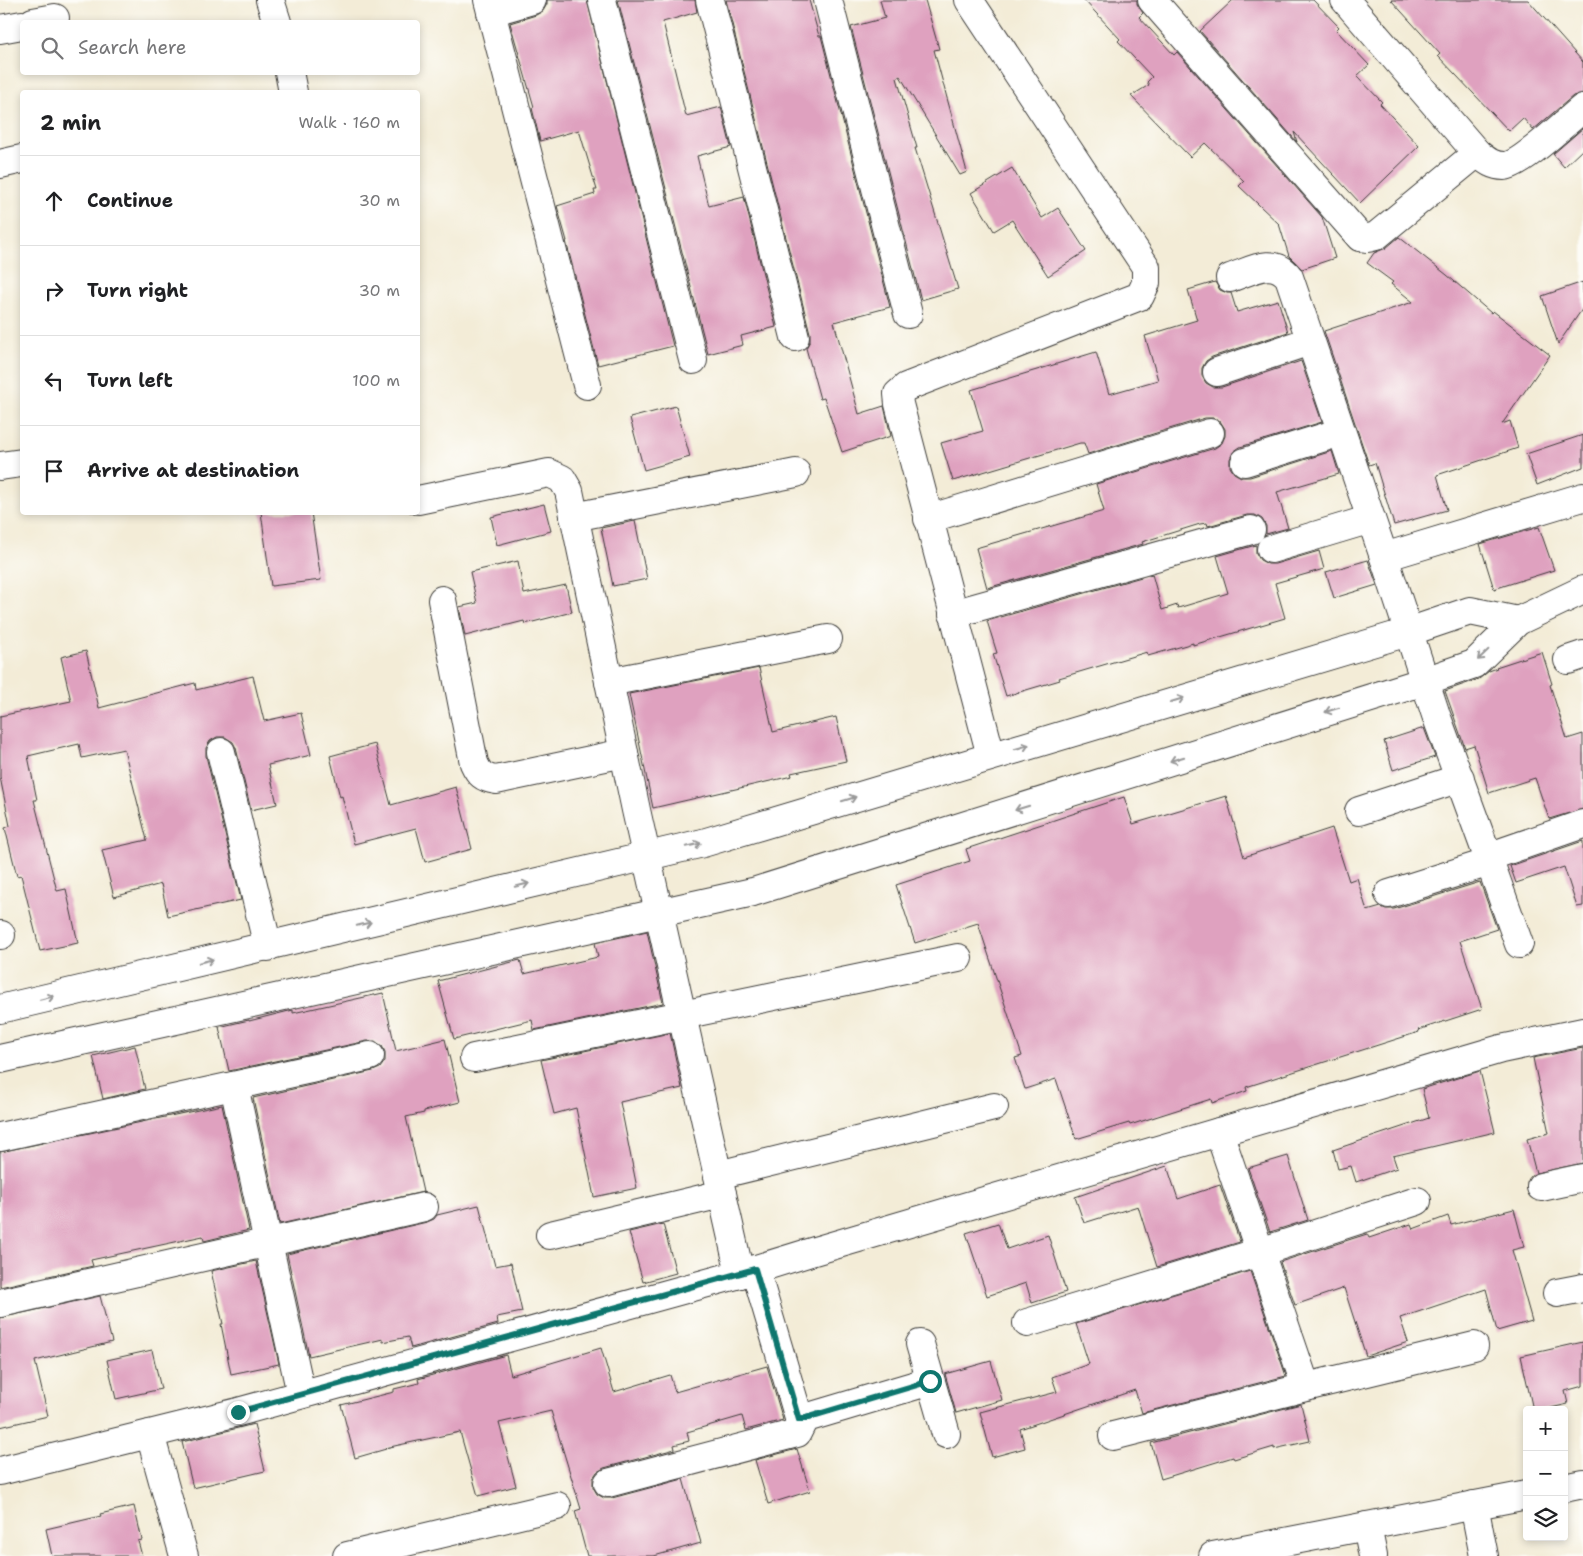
<!DOCTYPE html>
<html lang="en">
<head>
<meta charset="utf-8">
<style>
  body { margin:0; font-family:"Shantell Sans",sans-serif; background:#f6f6f6; color:#202124 }
  .controls { position:absolute; right:15px; bottom:15px; display:grid; overflow:hidden; border-radius:5px; box-shadow:0 2px 8px #0003 }
  .controls button { width:45px; height:45px; display:grid; place-items:center; padding:0; border:0; border-bottom:1px solid #e0e0e0; background:#fff; color:#202124; font:25px sans-serif }
  .stop { position:absolute; width:15px; height:15px; margin:-11px; border:4px solid #0f766e; border-radius:50%; background:#fff }
  .stop.end { background:#0f766e; border-color:#fff; box-shadow:0 1px 5px #0008 }
  .list { margin:0; padding:0; list-style:none }
  h2 { display:flex; justify-content:space-between; align-items:center; height:65px; margin:0; padding:0 20px; font-size:21px }
  h2 small { font-size:16px; font-weight:400; color:#757577 }
  .list li { display:grid; grid-template-columns:32px 1fr auto; gap:15px; align-items:center; box-sizing:border-box; height:90px; padding:0 20px; border-top:1px solid #e0e0e0 }
  .list b { display:block; font-size:19px; white-space:nowrap }
  .list em { font-size:16px; font-style:normal; color:#757577 }
  .icon { flex:none; width:28px; height:28px; fill:none; stroke:currentColor; stroke-width:2; stroke-linecap:round; stroke-linejoin:round }
  .map { position:relative; flex:none; width:1583px; height:1556px; overflow:hidden }
  .search { position:absolute; background:#fff; box-shadow:0 2px 8px #0003; left:20px; top:20px; width:400px; height:55px; display:flex; align-items:center; gap:12px; box-sizing:border-box; padding:0 18px; border-radius:5px; color:#757577; font-size:19px }
  .panel { position:absolute; background:#fff; box-shadow:0 2px 8px #0003; left:20px; top:90px; width:400px; height:425px; border-radius:5px }
  .map>svg:first-child { display:block }
</style>
</head>
<body>
<div class="map">
<svg width="1583" height="1556" viewBox="0 0 1583 1556">
  <rect width="100%" height="100%" fill="#fdfcf7"/>
  <filter id="ink" filterUnits="userSpaceOnUse"><feTurbulence type="fractalNoise" baseFrequency=".02" numOctaves="2"/><feDisplacementMap in="SourceGraphic" scale="10" xChannelSelector="R" yChannelSelector="G"/><feConvolveMatrix kernelMatrix="1 2 1 2 8 2 1 2 1" color-interpolation-filters="sRGB"/></filter>
  <filter id="wash" filterUnits="userSpaceOnUse"><feTurbulence type="fractalNoise" baseFrequency=".0096" numOctaves="4" result="noise"/><feDisplacementMap in="SourceGraphic" scale="20" xChannelSelector="R" yChannelSelector="G"/><feGaussianBlur stdDeviation="1.12" result="paint"/><feColorMatrix in="noise" values="0 0 0 0 0 0 0 0 0 0 0 0 0 0 0 0 0 1.4 0 .05"/><feComposite in="paint" operator="in"/></filter>
  <g filter="url(#wash)">
    <rect width="100%" height="100%" fill="#f3ecd7"/>
    <g id="blocks">
      <g fill="#dfa1bf">
        <path d="M 547,0 L 587,0 L 673,346 L 598,365 L 566,241 L 567,241 L 557,206 L 595,194 L 594,190 L 597,190 L 579,130 L 540,141 L 532,108 L 534,107 L 510,23 L 536,15 L 543,11 L 547,4 Z"/>
        <path d="M 618,0 L 695,0 L 697,12 L 663,22 L 686,116 L 721,107 L 731,147 L 697,156 L 709,206 L 744,197 L 776,327 L 741,336 L 743,345 L 708,354 Z"/>
        <path d="M 726,0 L 809,0 L 819,36 L 821,36 L 890,307 L 834,322 L 859,414 L 884,406 L 891,436 L 842,452 L 824,398 L 820,399 L 806,348 L 810,341 L 810,333 Z"/>
        <path d="M 880,0 L 925,0 L 939,49 L 934,50 L 967,172 L 960,175 L 900,76 L 897,78 L 917,148 L 915,148 L 958,289 L 921,300 L 851,27 L 885,18 Z"/>
        <path d="M 1084,0 L 1137,0 L 1137,4 L 1143,13 L 1139,17 L 1174,55 L 1177,52 L 1322,217 L 1335,258 L 1302,269 L 1289,256 L 1279,224 L 1239,186 L 1244,181 L 1205,143 L 1190,157 L 1131,96 L 1149,85 L 1147,82 L 1152,77 L 1118,41 L 1120,39 Z"/>
        <path d="M 1233,0 L 1313,0 L 1339,27 L 1336,30 L 1369,65 L 1357,76 L 1382,102 L 1380,104 L 1419,146 L 1360,203 L 1294,132 L 1297,142 L 1200,31 Z"/>
        <path d="M 1391,0 L 1528,0 L 1583,62 L 1583,93 L 1573,96 L 1533,130 L 1523,118 L 1509,131 L 1438,56 L 1440,54 Z"/>
        <path d="M 1583,128 L 1583,149 L 1564,167 L 1553,154 Z"/>
        <path d="M 1012,168 L 1042,218 L 1058,208 L 1086,251 L 1048,276 L 1012,220 L 994,231 L 971,193 Z"/>
        <path d="M 1399,237 L 1447,275 L 1491,313 L 1493,311 L 1550,355 L 1502,424 L 1510,421 L 1518,448 L 1437,475 L 1447,510 L 1394,525 L 1375,463 L 1369,465 L 1324,331 L 1413,302 L 1391,284 L 1393,282 L 1367,263 L 1374,253 L 1386,248 Z"/>
        <path d="M 1215,282 L 1220,290 L 1227,293 L 1231,293 L 1237,312 L 1278,300 L 1288,332 L 1212,357 L 1206,361 L 1202,368 L 1202,376 L 1206,383 L 1213,387 L 1222,387 L 1301,361 L 1322,422 L 1240,447 L 1233,452 L 1230,459 L 1230,467 L 1234,473 L 1241,477 L 1250,477 L 1332,451 L 1339,474 L 1277,492 L 1288,528 L 1266,534 L 1266,526 L 1262,519 L 1255,515 L 1247,515 L 1208,526 L 1207,523 L 1200,524 L 1142,542 L 1143,544 L 987,588 L 976,548 L 1104,511 L 1096,484 L 1215,448 L 1222,443 L 1225,436 L 1225,429 L 1220,421 L 1213,418 L 1205,418 L 1088,454 L 1084,443 L 1080,443 L 953,481 L 941,443 L 983,431 L 971,390 L 1096,352 L 1109,394 L 1158,380 L 1145,336 L 1197,320 L 1188,290 Z"/>
        <path d="M 1583,282 L 1583,308 L 1558,344 L 1542,296 Z"/>
        <path d="M 676,406 L 690,457 L 644,470 L 630,418 Z"/>
        <path d="M 1583,435 L 1583,467 L 1537,485 L 1526,454 Z"/>
        <path d="M 544,504 L 551,531 L 497,545 L 491,517 Z"/>
        <path d="M 261,512 L 311,512 L 321,580 L 271,586 Z"/>
        <path d="M 635,521 L 647,579 L 613,586 L 601,528 Z"/>
        <path d="M 1539,527 L 1554,570 L 1494,589 L 1480,544 Z"/>
        <path d="M 1256,545 L 1256,553 L 1260,560 L 1268,564 L 1275,564 L 1319,551 L 1324,569 L 1275,583 L 1285,618 L 1193,645 L 1193,643 L 1148,656 L 1147,652 L 1059,678 L 1060,680 L 1006,696 L 993,654 L 997,653 L 987,621 L 1152,574 L 1162,610 L 1177,605 L 1178,608 L 1228,593 L 1217,556 Z"/>
        <path d="M 1368,560 L 1377,585 L 1334,598 L 1326,572 Z"/>
        <path d="M 518,561 L 524,594 L 566,585 L 572,612 L 525,624 L 524,621 L 465,636 L 459,607 L 477,603 L 470,572 Z"/>
        <path d="M 86,651 L 99,708 L 195,683 L 196,690 L 253,676 L 264,721 L 301,713 L 311,755 L 268,765 L 277,804 L 251,810 L 236,748 L 233,742 L 225,737 L 217,737 L 210,741 L 206,748 L 206,756 L 241,900 L 168,916 L 161,884 L 114,897 L 102,850 L 147,840 L 124,749 L 82,758 L 79,744 L 28,756 L 37,800 L 34,800 L 57,891 L 66,889 L 78,943 L 40,951 L 21,875 L 17,876 L 5,828 L 10,826 L 0,777 L 0,716 L 71,701 L 61,657 Z"/>
        <path d="M 1542,652 L 1552,684 L 1550,685 L 1567,739 L 1583,734 L 1583,809 L 1549,819 L 1535,778 L 1489,793 L 1474,745 L 1465,748 L 1445,691 L 1479,679 L 1489,671 L 1497,668 L 1496,667 Z"/>
        <path d="M 759,668 L 773,732 L 836,717 L 846,761 L 791,773 L 792,776 L 653,808 L 629,694 Z"/>
        <path d="M 1424,728 L 1435,757 L 1393,770 L 1384,741 Z"/>
        <path d="M 375,744 L 391,805 L 456,787 L 472,849 L 425,862 L 416,828 L 354,844 L 342,796 L 340,797 L 330,756 Z"/>
        <path d="M 1226,796 L 1244,857 L 1332,828 L 1349,881 L 1357,878 L 1367,911 L 1381,907 L 1386,909 L 1394,909 L 1480,882 L 1497,929 L 1460,941 L 1482,1009 L 1418,1030 L 1419,1032 L 1246,1087 L 1247,1091 L 1212,1103 L 1211,1099 L 1130,1125 L 1129,1123 L 1076,1139 L 1056,1079 L 1025,1089 L 1015,1058 L 1022,1056 L 978,923 L 915,943 L 896,885 L 970,861 L 966,849 L 1124,797 L 1133,824 Z"/>
        <path d="M 1583,841 L 1583,906 L 1577,907 L 1564,867 L 1516,883 L 1510,866 Z"/>
        <path d="M 647,931 L 663,1003 L 534,1030 L 532,1020 L 454,1039 L 438,981 L 520,960 L 524,974 L 598,957 L 595,943 Z"/>
        <path d="M 383,993 L 396,1051 L 445,1039 L 460,1102 L 424,1111 L 424,1113 L 406,1117 L 423,1192 L 280,1224 L 253,1098 L 373,1071 L 380,1068 L 385,1061 L 385,1052 L 382,1046 L 375,1041 L 367,1041 L 229,1071 L 219,1027 L 249,1020 L 249,1021 L 293,1010 L 293,1013 Z"/>
        <path d="M 670,1033 L 682,1088 L 620,1102 L 637,1188 L 594,1197 L 576,1108 L 554,1114 L 541,1060 Z"/>
        <path d="M 135,1046 L 145,1089 L 103,1099 L 93,1056 Z"/>
        <path d="M 1583,1048 L 1583,1163 L 1536,1173 L 1527,1139 L 1549,1133 L 1533,1058 Z"/>
        <path d="M 1480,1071 L 1495,1132 L 1393,1156 L 1397,1168 L 1356,1182 L 1351,1166 L 1338,1169 L 1333,1150 L 1429,1118 L 1422,1089 Z"/>
        <path d="M 222,1105 L 249,1230 L 204,1241 L 203,1236 L 91,1260 L 93,1266 L 0,1287 L 0,1152 Z"/>
        <path d="M 1288,1156 L 1308,1220 L 1270,1232 L 1248,1168 Z"/>
        <path d="M 1167,1166 L 1178,1199 L 1220,1185 L 1240,1242 L 1157,1267 L 1138,1206 L 1084,1223 L 1075,1197 Z"/>
        <path d="M 479,1205 L 495,1266 L 511,1263 L 522,1312 L 497,1317 L 498,1324 L 411,1348 L 408,1337 L 383,1342 L 383,1339 L 309,1356 L 287,1254 L 427,1222 L 434,1219 L 437,1215 Z"/>
        <path d="M 1514,1209 L 1524,1247 L 1512,1250 L 1532,1321 L 1497,1331 L 1486,1289 L 1400,1318 L 1408,1342 L 1366,1356 L 1344,1288 L 1295,1305 L 1280,1262 L 1367,1234 L 1369,1238 L 1411,1224 L 1413,1229 L 1448,1216 L 1451,1225 Z"/>
        <path d="M 998,1223 L 1007,1249 L 1048,1235 L 1066,1292 L 1032,1303 L 1026,1283 L 987,1296 L 966,1233 Z"/>
        <path d="M 663,1224 L 676,1273 L 643,1282 L 629,1232 Z"/>
        <path d="M 256,1261 L 279,1364 L 231,1374 L 221,1324 L 223,1324 L 211,1271 Z"/>
        <path d="M 1250,1271 L 1286,1376 L 1142,1413 L 1135,1390 L 1020,1429 L 1025,1448 L 992,1457 L 980,1412 L 1057,1392 L 1052,1377 L 1089,1364 L 1076,1324 Z"/>
        <path d="M 100,1296 L 112,1342 L 35,1361 L 48,1416 L 0,1427 L 0,1318 Z"/>
        <path d="M 1583,1342 L 1583,1386 L 1565,1391 L 1568,1404 L 1542,1410 L 1533,1410 L 1521,1356 Z"/>
        <path d="M 601,1348 L 614,1392 L 670,1375 L 675,1392 L 767,1366 L 783,1420 L 746,1430 L 742,1416 L 687,1432 L 689,1441 L 674,1445 L 675,1449 L 604,1468 L 597,1472 L 593,1478 L 593,1487 L 597,1494 L 604,1498 L 612,1498 L 683,1479 L 701,1543 L 654,1556 L 587,1556 L 575,1511 L 581,1509 L 551,1411 L 499,1423 L 516,1486 L 478,1496 L 460,1432 L 385,1448 L 386,1449 L 355,1458 L 341,1405 L 394,1392 L 394,1389 L 419,1383 L 418,1379 L 506,1355 L 511,1375 Z"/>
        <path d="M 152,1350 L 161,1389 L 116,1399 L 107,1360 Z"/>
        <path d="M 991,1361 L 1002,1400 L 956,1413 L 945,1374 Z"/>
        <path d="M 1301,1404 L 1310,1441 L 1274,1449 L 1274,1447 L 1234,1459 L 1233,1457 L 1161,1479 L 1151,1443 Z"/>
        <path d="M 254,1424 L 265,1471 L 193,1488 L 182,1442 Z"/>
        <path d="M 797,1449 L 810,1491 L 768,1504 L 755,1460 Z"/>
        <path d="M 134,1506 L 142,1540 L 138,1541 L 142,1556 L 52,1556 L 46,1529 L 101,1516 L 100,1514 Z"/>
      </g>
    </g>
  </g>
  <g filter="url(#ink)">
    <use href="#blocks" fill-opacity="0" stroke="#3c3b38" stroke-width="1"/>
    <g fill="none" stroke-linecap="round" stroke-linejoin="round">
      <defs>
        <g id="minor">
          <path d="M 270,0 L 277,22"/>
          <path d="M 488,0 L 587,385"/>
          <path d="M 602,0 L 693,360"/>
          <path d="M 710,0 L 795,337"/>
          <path d="M 828,0 L 908,314"/>
          <path d="M 969,0 L 1146,267 L 1146,283 L 1140,296 L 906,387 L 898,394 L 899,404 L 991,756"/>
          <path d="M 1152,0 L 1360,237 L 1368,238 L 1376,236 L 1477,153"/>
          <path d="M 1345,0 L 1477,153 C 1486,160 1492,166 1504,166 C 1520,166 1569,119 1583,108"/>
          <path d="M 491,12 L 532,0"/>
          <path d="M 33,22 L 55,18"/>
          <path d="M 0,29 L 22,25"/>
          <path d="M 289,72 L 293,92"/>
          <path d="M 0,164 L 22,159"/>
          <path d="M 1230,278 C 1251,271 1273,256 1289,277 L 1384,557"/>
          <path d="M 1217,372 L 1310,341"/>
          <path d="M 1245,462 L 1341,432"/>
          <path d="M 0,466 L 22,463"/>
          <path d="M 1583,497 L 1384,557 L 1436,715 L 1488,857 L 1583,824"/>
          <path d="M 418,500 L 549,473 L 562,479 L 569,491 L 636,810 L 740,1274"/>
          <path d="M 574,517 L 796,473"/>
          <path d="M 928,519 L 1210,433"/>
          <path d="M 1271,549 L 1371,519"/>
          <path d="M 442,600 L 474,763 C 479,774 483,778 496,780 L 624,753"/>
          <path d="M 953,614 L 1251,530"/>
          <path d="M 1568,660 L 1583,655"/>
          <path d="M 609,682 L 828,639"/>
          <path d="M 221,752 L 268,947"/>
          <path d="M 1359,811 L 1460,778"/>
          <path d="M 1488,857 L 1519,944"/>
          <path d="M 1389,894 L 1490,862"/>
          <path d="M 0,935 L 1,935"/>
          <path d="M 474,1058 L 958,958"/>
          <path d="M 234,1086 L 301,1394"/>
          <path d="M 0,1137 L 370,1056"/>
          <path d="M 718,1175 L 994,1107"/>
          <path d="M 1541,1187 L 1583,1178"/>
          <path d="M 550,1235 L 722,1194"/>
          <path d="M 1557,1293 L 1583,1288"/>
          <path d="M 0,1303 L 424,1207"/>
          <path d="M 1027,1323 L 1260,1252 L 1417,1201"/>
          <path d="M 920,1344 L 946,1434"/>
          <path d="M 1306,1387 L 1474,1346"/>
          <path d="M 799,1420 L 930,1381"/>
          <path d="M 150,1434 L 184,1556"/>
          <path d="M 1113,1436 L 1306,1387 L 1219,1132"/>
          <path d="M 0,1471 L 238,1412 L 740,1274 L 811,1252 L 1501,1049 L 1583,1032"/>
          <path d="M 608,1483 L 797,1433 L 801,1425 L 755,1269"/>
          <path d="M 1564,1488 L 1583,1484"/>
          <path d="M 1474,1505 L 1484,1556"/>
          <path d="M 1367,1526 L 1373,1556"/>
          <path d="M 347,1556 L 557,1506"/>
          <path d="M 1213,1556 L 1527,1495"/>
        </g>
        <g id="tertiary">
          <path d="M 0,1009 L 703,843 L 1408,632 L 1470,611 L 1518,621"/>
          <path d="M 0,1059 L 753,892 L 1425,681 L 1474,664 L 1518,621 L 1583,590"/>
        </g>
      </defs>
      <use href="#minor" stroke="#3c3b38" stroke-width="30"/>
      <use href="#tertiary" stroke="#3c3b38" stroke-width="30"/>
      <use href="#minor" stroke="#fff" stroke-width="28"/>
      <use href="#tertiary" stroke="#fff" stroke-width="28"/>
    </g>
    <defs><path id="oneway-shaft" d="M-6 0H5M1.5-3L5.5 0L1.5 3" fill="none" stroke-width="1.6" stroke-linecap="round" stroke-linejoin="round" transform="scale(1.25)"/></defs>
    <g stroke="#999">
      <use href="#oneway-shaft" transform="translate(1483 655) rotate(136)"/>
      <use href="#oneway-shaft" transform="translate(1177 700) rotate(-17)"/>
      <use href="#oneway-shaft" transform="translate(1332 710) rotate(163)"/>
      <use href="#oneway-shaft" transform="translate(1022 747) rotate(-17)"/>
      <use href="#oneway-shaft" transform="translate(1177 759) rotate(163)"/>
      <use href="#oneway-shaft" transform="translate(849 799) rotate(-17)"/>
      <use href="#oneway-shaft" transform="translate(1022 808) rotate(163)"/>
      <use href="#oneway-shaft" transform="translate(694 845) rotate(-13)"/>
      <use href="#oneway-shaft" transform="translate(522 885) rotate(-14)"/>
      <use href="#oneway-shaft" transform="translate(364 924) rotate(-14)"/>
      <use href="#oneway-shaft" transform="translate(206 961) rotate(-13)"/>
      <use href="#oneway-shaft" transform="translate(47 998) rotate(-13)"/>
    </g>
  </g>
  <g fill="none" stroke-linecap="round" stroke-linejoin="round" filter="url(#ink)">
    <path stroke="#0f766e" stroke-width="6" d="M 238,1412 L 755,1269 L 799,1420 L 930,1381"/>
  </g>
</svg>
<div class="controls">
<button>+</button>
<button>−</button>
<button><svg class="icon" aria-label="layers" viewBox="0 0 24 24"><path d="M12 4l9 5-9 5-9-5zM3 14l9 5 9-5"/></svg></button>
</div>
<div class="stop" style="left:930px;top:1381px"></div>
<div class="stop end" style="left:238px;top:1412px"></div>
<div class="search"><svg class="icon" aria-label="search" viewBox="0 0 24 24"><circle cx="10" cy="10" r="6"/><path d="M15 15l6 6"/></svg>Search here</div>
<section class="panel">
<h2>2 min<small>Walk · 160 m</small></h2>
<ul class="list">
<li><svg class="icon" aria-label="ahead" viewBox="0 0 24 24"><path d="M12 20V5M6 11l6-6 6 6"/></svg><div><b>Continue</b></div><em>30 m</em></li>
<li><svg class="icon" aria-label="right" viewBox="0 0 24 24"><path d="M7 20v-9h11M14 6l5 5-5 5"/></svg><div><b>Turn right</b></div><em>30 m</em></li>
<li><svg class="icon" aria-label="left" viewBox="0 0 24 24"><path d="M17 20v-9H6M10 6l-5 5 5 5"/></svg><div><b>Turn left</b></div><em>100 m</em></li>
<li><svg class="icon" aria-label="arrive" viewBox="0 0 24 24"><path d="M6 21V4h12l-3 4 3 4H6"/></svg><div><b>Arrive at destination</b></div></li>
</ul>
</section>
</div>
</body>
</html>
